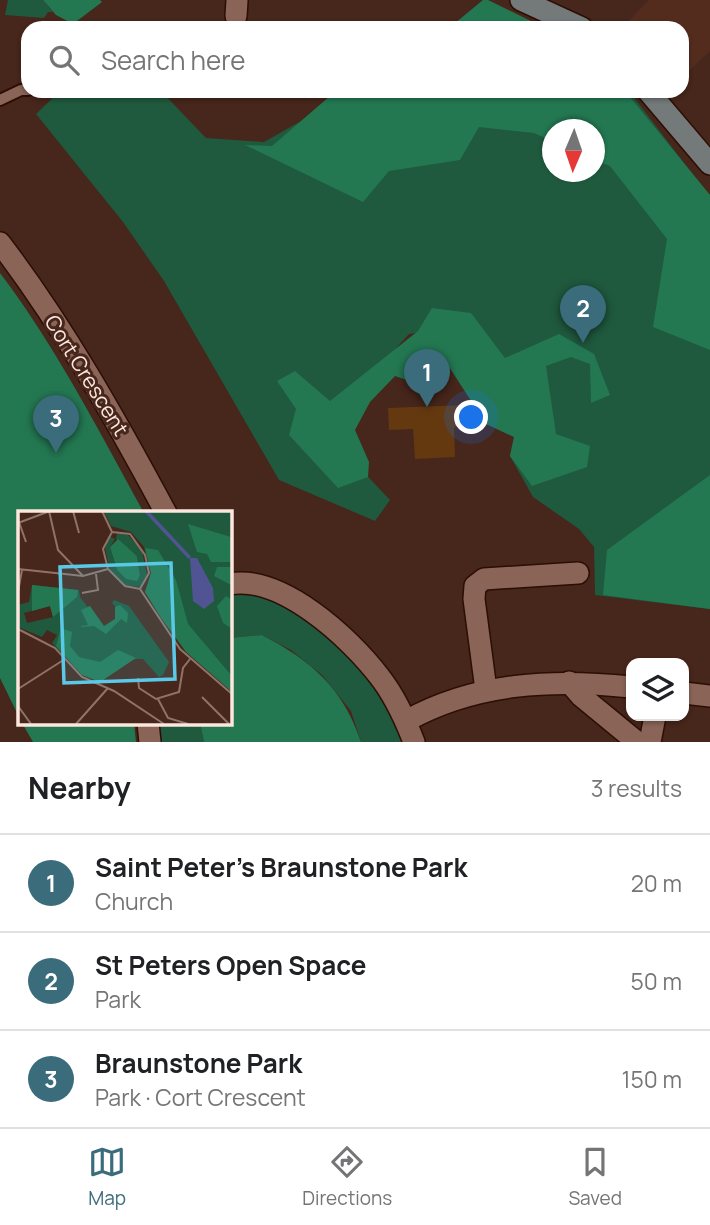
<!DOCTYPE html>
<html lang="en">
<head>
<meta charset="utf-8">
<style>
  body { margin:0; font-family:Manrope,sans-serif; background:#f6f6f6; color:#202124 }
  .controls { position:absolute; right:21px; bottom:21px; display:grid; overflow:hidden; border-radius:14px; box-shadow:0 2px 5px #0004 }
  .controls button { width:63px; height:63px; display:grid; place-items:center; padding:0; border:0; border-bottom:2px solid #e0e0e0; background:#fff; color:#202124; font:35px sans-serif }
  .compass { position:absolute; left:542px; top:119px; width:63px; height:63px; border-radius:50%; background:#fff; box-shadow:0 2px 5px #0004; rotate:182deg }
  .you { position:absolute; left:472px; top:418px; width:24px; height:24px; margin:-18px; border:5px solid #fff; border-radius:50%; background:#1a73e8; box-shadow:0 0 0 10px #1a73e833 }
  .badge { display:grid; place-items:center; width:46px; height:46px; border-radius:50%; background:#3b6c7c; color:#fff; font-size:23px; font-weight:700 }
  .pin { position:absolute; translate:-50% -58px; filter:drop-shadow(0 2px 4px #0008) }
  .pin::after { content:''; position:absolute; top:37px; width:24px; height:21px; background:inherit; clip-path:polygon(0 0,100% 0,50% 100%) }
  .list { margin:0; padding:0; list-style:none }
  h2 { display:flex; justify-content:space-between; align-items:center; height:91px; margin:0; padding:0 28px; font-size:30px }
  h2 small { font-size:23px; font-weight:400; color:#757577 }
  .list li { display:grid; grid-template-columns:46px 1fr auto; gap:21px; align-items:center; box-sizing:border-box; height:98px; padding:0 28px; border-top:2px solid #e0e0e0 }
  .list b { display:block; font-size:26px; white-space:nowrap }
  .list p { margin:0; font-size:23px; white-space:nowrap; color:#757577 }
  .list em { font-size:23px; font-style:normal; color:#757577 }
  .icon { flex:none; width:38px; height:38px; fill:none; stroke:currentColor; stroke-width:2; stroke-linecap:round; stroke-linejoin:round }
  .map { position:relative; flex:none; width:710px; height:742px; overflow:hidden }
  .search { position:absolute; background:#fff; box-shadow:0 2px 5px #0004; left:21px; right:21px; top:21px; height:77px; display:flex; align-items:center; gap:18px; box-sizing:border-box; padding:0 24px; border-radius:21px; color:#757577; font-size:26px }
  .sheet { height:385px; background:#fff }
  nav { display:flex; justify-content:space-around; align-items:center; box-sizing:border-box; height:98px; border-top:2px solid #e0e0e0; background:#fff; font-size:19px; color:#757577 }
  nav a { display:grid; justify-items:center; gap:4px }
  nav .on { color:#3b6c7c }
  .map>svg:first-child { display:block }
</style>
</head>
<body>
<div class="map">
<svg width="710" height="742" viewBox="0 0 710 742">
  <rect width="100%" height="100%" fill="#47261b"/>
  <path fill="#542c1e" d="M 649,0 L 710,0 L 710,51 L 682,77 L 682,28 L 622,28 Z"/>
  <g fill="#1f593e" fill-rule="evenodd">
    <path d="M 8,0 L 43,0 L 53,12 L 48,12 L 44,18 L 5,15 Z"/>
    <path d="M 60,91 L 161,91 L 206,138 L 264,142 L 301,121 L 336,91 L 629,91 L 710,197 L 710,609 L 595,595 L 594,547 L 579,529 L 533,497 L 510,456 L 514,437 L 437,330 L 409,334 L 323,429 L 390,500 L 375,521 L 279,480 L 164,281 L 123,222 L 36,114 ZM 552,130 L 594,130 L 594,172 L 552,172 Z"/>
    <path d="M 229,594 C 313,591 376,670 403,742 L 361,742 L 351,711 L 322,675 L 291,650 L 262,635 L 229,638 Z"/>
    <path d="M 155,723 L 200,723 L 204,742 L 157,742 Z"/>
  </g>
  <g fill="#237852">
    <path d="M 43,0 L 100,0 L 102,2 L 73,24 L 56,15 Z"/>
    <path d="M 483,0 L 488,0 L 545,28 L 449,28 Z"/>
    <path d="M 336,91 L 625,91 L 710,195 L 710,350 L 653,327 L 667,239 L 610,166 L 595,160 L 594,130 L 552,130 L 552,141 L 534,133 L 479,127 L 460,160 L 389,171 L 363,202 L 245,145 L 272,146 Z"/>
    <path d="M 0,273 C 56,347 99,431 144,513 L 19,513 L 19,717 L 0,678 Z"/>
    <path d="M 432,308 L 471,313 L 505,358 L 559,334 L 594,354 L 610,395 L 591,403 L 590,364 L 571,357 L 546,366 L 556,434 L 590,446 L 587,467 L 532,486 L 510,456 L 514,437 L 486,424 L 442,356 L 413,382 L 395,376 L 370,402 L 355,430 L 369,462 L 368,477 L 338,488 L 289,435 L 296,409 L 277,381 L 295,371 L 330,401 L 418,331 Z"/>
    <path d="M 710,475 L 710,609 L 603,595 L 607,550 Z"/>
    <path d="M 262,635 C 312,661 343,688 361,742 L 204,742 L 200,723 L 229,723 L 229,638 Z"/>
    <path d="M 22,723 L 134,723 L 136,742 L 33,742 Z"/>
  </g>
  <path fill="#643910" d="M 466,405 L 466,426 L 454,427 L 455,457 L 415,459 L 413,429 L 389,430 L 388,408 Z"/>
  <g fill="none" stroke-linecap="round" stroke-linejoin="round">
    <defs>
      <path id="lane" d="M 0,100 L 21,90 L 28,90"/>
      <g id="street">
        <path d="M 236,16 L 237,0"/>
        <path d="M 0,243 C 64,327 116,420 166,513"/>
        <path d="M 229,584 C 281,574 350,638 379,676 C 395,696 405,719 414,742"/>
        <path d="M 569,682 L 581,696 L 637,742"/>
        <path d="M 486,690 L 474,599 L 475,586 L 484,579 L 578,573"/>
        <path d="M 684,693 L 710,696"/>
        <path d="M 406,721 C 476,682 553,679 631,687"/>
        <path d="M 148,723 L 150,742"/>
        <path d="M 650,742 L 655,716"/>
      </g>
      <g id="secondary">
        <path d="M 521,0 L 582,28"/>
        <path d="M 648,91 L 710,164"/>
      </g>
    </defs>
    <use href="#lane" stroke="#2c0e04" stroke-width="14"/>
    <use href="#street" stroke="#2c0e04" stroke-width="24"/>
    <use href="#secondary" stroke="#2c0e04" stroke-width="24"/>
    <use href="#lane" stroke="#8a6457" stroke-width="10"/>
    <use href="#street" stroke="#8a6457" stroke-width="21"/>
    <use href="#secondary" stroke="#747a7a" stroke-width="21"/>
  </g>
  <g text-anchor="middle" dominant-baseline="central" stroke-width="6" stroke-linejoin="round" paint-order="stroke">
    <g font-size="21" fill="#fce6de" stroke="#47261b">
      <text transform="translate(87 375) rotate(58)">Cort Crescent</text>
    </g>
  </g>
  <g transform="translate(18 511)">
    <rect width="214" height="214" fill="#47261b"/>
    <path d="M 86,0 L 213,0 L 213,181 L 127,81 L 133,62 L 126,36 L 113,21 L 93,15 ZM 99,22 L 110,24 L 124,39 L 129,64 L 123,76 L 107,74 L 92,59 L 87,38 L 91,25 L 97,28 L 92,36 L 99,59 L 108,68 L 122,63 L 119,45 L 98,28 ZM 14,74 L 61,79 L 62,86 L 87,119 L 104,103 L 94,92 L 96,89 L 111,95 L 151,151 L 145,164 L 141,166 L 125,148 L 116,148 L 82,171 L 60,160 L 34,132 L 39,124 L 29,119 L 24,126 L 0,116 L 0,94 L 11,91 ZM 32,95 L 35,106 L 9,112 L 6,102 Z" fill="#1f593e" fill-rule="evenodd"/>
    <path d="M 170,13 L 213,26 L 213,51 L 193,51 L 189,43 L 179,41 ZM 100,28 L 119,45 L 122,64 L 119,70 L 108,68 L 99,59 L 92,36 ZM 127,37 L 140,39 L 158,69 L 170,113 L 213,164 L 213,180 L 168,141 L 143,107 L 127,81 L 133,62 ZM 199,56 L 213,56 L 213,74 L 196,65 ZM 14,74 L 60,79 L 59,86 L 35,106 L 32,95 L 14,100 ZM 208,85 L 213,88 L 213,117 L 205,112 L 199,95 ZM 102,94 L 110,102 L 109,112 L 103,108 L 88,123 L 76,115 L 63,116 L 63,109 L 63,115 L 70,114 L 63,99 L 72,95 L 86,115 L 97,108 L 97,96 ZM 43,117 L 54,121 L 52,135 L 61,146 L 82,151 L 100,139 L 118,147 L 82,171 L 64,164 L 38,135 Z" fill="#237852"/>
    <path d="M 172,47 L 179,47 L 195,77 L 196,90 L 186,98 L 175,90 Z" fill="#505492"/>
    <path fill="none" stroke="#505492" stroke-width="3.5" d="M 128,0 L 172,47"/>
    <path fill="none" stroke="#8f7369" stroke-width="2" d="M 31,0 L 40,39 L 65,65M 55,0 L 61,22M 84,0 L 94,21M 1,11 L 8,31M 0,12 L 32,0M 94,21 L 112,23 L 127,44 L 131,62 L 122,78 L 107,75 L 90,58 L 85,38 ZM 0,58 L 65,65 L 90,58M 122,78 L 162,138 L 214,183M 0,81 L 4,59M 64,82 L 80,79 L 78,63M 0,118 L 37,137 L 64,166 L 96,180 L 146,213M 120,167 L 121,177 L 138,188 L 161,181 L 165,157 L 172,148M 0,178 L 47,148M 184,186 L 211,213M 140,188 L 150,207 L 170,213M 0,195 L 13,213M 58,213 L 90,177"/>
    <path fill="#5bc8e7" fill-opacity="0.15" stroke="#5bc8e7" stroke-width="3.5" d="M 153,52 L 157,168 L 46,172 L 42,56 Z"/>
    <rect width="214" height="214" fill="none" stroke="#fce6de" stroke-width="3.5"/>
  </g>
</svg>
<div class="controls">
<button><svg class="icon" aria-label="layers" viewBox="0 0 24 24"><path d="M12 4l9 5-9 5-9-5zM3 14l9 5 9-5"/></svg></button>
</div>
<svg class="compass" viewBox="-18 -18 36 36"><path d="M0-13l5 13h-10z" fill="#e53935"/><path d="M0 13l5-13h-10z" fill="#757577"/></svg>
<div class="you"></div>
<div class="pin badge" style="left:427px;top:407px">1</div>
<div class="pin badge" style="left:583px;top:343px">2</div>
<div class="pin badge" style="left:56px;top:453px">3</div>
<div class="search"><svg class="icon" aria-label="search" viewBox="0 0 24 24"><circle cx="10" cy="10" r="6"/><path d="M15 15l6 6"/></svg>Search here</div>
</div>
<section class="sheet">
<h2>Nearby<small>3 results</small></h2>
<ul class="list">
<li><span class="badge">1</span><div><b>Saint Peter's Braunstone Park</b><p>Church</p></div><em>20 m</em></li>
<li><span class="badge">2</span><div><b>St Peters Open Space</b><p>Park</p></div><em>50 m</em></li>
<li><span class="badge">3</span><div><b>Braunstone Park</b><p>Park · Cort Crescent</p></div><em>150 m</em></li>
</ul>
</section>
<nav>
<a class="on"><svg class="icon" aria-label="map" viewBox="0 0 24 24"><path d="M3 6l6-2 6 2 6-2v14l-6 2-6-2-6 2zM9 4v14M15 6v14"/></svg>Map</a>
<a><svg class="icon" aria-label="directions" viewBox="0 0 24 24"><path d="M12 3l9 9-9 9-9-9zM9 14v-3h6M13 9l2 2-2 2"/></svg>Directions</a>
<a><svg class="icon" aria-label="saved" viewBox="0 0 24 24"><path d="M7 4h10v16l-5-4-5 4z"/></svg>Saved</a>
</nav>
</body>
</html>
